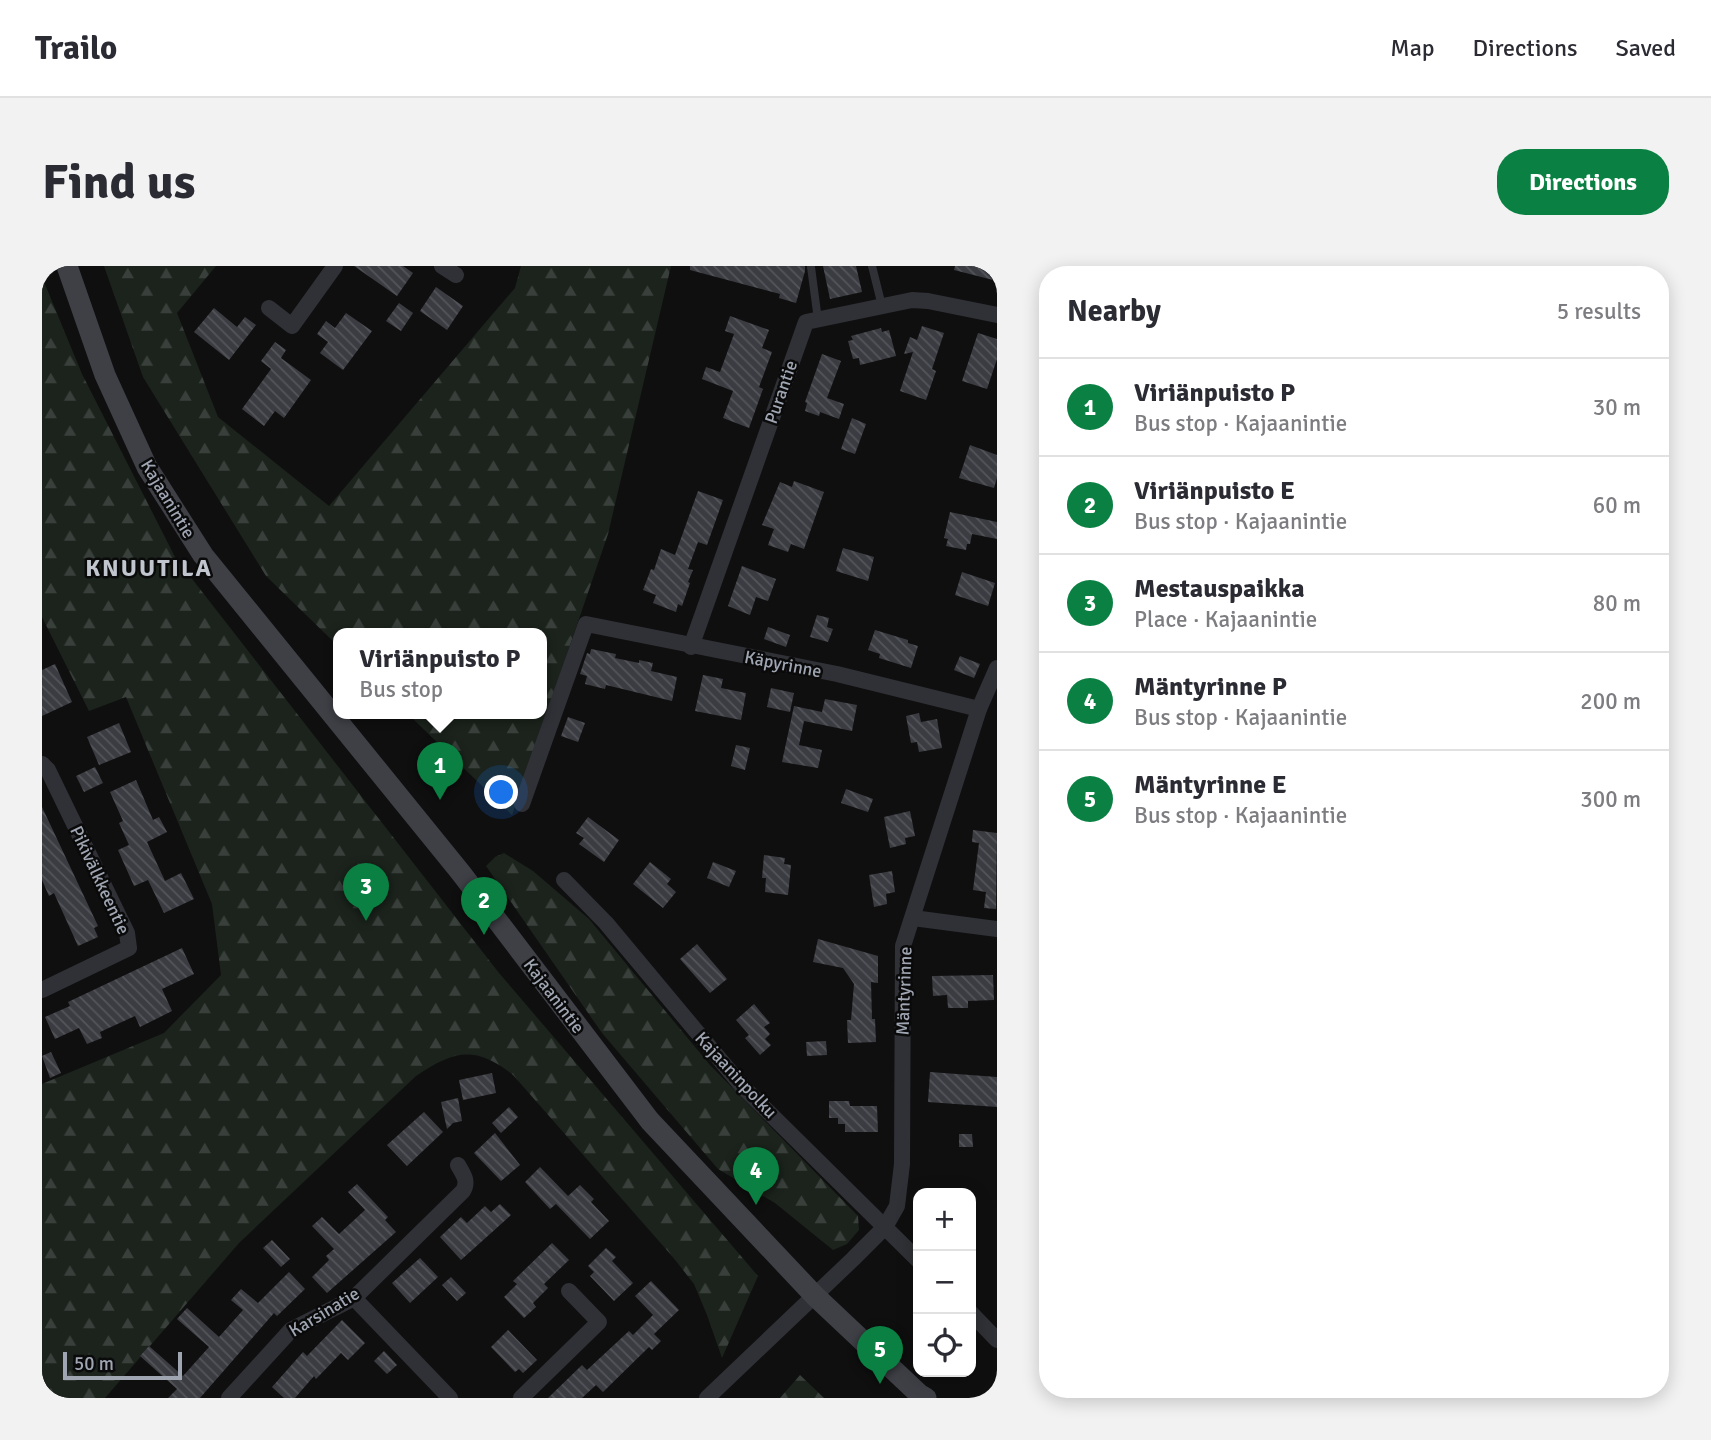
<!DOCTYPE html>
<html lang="en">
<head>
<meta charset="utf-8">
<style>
  body { margin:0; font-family:Signika,sans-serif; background:#f2f2f3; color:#2b2b33 }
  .controls { position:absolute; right:21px; bottom:21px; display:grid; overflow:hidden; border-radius:14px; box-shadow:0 4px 18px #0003 }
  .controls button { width:63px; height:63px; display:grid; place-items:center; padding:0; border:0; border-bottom:2px solid #e1e1e2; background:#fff; color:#2b2b33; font:35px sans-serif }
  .scale { position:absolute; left:21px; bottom:18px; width:119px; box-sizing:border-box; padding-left:7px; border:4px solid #9fa6b2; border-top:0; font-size:19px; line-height:24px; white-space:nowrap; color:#9fa6b2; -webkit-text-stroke:5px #0a0a0b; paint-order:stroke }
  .you { position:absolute; left:460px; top:527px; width:24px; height:24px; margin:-18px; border:5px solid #fff; border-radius:50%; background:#1a73e8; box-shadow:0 0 0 10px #1a73e833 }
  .badge { display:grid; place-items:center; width:46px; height:46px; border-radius:50%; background:#0b8043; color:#fff; font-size:23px; font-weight:700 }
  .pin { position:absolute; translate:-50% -58px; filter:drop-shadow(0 2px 4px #0008) }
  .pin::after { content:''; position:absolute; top:37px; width:24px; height:21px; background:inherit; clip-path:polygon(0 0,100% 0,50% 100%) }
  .popup { position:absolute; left:291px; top:362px; width:214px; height:91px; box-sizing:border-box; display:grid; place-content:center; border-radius:14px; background:#fff; filter:drop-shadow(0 2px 5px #0005); font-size:23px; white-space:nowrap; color:#7c7c81 }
  .popup b { font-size:26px; color:#2b2b33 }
  .popup::after { content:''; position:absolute; left:50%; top:100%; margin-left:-14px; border:14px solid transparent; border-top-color:#fff }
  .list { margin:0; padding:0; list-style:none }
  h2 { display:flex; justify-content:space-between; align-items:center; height:91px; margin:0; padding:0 28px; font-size:30px }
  h2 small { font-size:23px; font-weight:400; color:#7c7c81 }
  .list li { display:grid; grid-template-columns:46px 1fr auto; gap:21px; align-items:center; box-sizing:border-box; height:98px; padding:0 28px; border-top:2px solid #e1e1e2 }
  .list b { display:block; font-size:26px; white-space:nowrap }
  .list p { margin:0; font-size:23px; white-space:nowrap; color:#7c7c81 }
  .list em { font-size:23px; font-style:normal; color:#7c7c81 }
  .icon { flex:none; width:38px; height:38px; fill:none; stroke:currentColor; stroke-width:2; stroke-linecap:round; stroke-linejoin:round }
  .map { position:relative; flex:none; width:955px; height:1132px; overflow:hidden; border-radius:28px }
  header { display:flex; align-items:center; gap:42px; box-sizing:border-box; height:98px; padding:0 35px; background:#fff; border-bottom:2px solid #e1e1e2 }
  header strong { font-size:33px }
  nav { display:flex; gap:38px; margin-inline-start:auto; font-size:24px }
  .intro { display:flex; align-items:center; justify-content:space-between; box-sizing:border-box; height:168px; padding:0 42px }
  h1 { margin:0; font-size:49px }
  .button { padding:18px 32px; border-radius:28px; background:#0b8043; color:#fff; font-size:24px; font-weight:700 }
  main { display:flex; gap:42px; padding:0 42px }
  aside { flex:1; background:#fff; border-radius:28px; box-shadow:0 4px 18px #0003 }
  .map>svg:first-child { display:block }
</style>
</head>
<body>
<header>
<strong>Trailo</strong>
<nav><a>Map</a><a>Directions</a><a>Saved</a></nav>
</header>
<div class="intro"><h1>Find us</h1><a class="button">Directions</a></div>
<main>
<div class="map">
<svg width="955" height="1132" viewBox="0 0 955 1132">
  <defs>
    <pattern id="forest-firs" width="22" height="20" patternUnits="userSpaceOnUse" patternTransform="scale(1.75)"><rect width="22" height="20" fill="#1b231c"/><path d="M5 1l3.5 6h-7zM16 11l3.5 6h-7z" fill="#39403b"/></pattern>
    <pattern id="building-back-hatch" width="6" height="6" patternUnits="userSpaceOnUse" patternTransform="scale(1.75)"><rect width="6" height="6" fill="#3b3c41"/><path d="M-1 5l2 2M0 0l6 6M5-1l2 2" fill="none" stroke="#54555a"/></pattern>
  </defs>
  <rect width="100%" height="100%" fill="#0f0f10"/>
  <g fill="url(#forest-firs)">
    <path d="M 62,0 L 174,0 L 135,47 L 176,151 L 287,240 L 473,22 L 479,0 L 629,0 L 566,268 L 470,549 L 366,448 L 500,448 L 500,368 L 296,368 L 296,380 L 224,310 L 101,111 Z"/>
    <path d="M 0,11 L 40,108 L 133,291 L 457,707 L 716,1010 L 680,1092 L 665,1049 L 652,1018 L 630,990 L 471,809 C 434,779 412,784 374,810 L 197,977 L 63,1132 L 0,1132 L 0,818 L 122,767 L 179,709 L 170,638 L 84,431 L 47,445 L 0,351 Z"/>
    <path d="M 462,587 L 491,605 L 547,653 L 668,799 L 816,950 L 817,964 L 805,978 L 791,984 L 733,937 L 676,903 L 560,767 L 444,600 L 453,591 Z"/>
    <path d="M 758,1109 L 782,1132 L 738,1132 Z"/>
  </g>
  <g fill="url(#building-back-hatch)">
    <path d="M 312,0 L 361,0 L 371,7 L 355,30 Z"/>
    <path d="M 648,0 L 763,0 L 763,5 L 754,37 L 737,32 L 738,28 L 648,4 Z"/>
    <path d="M 781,0 L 814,0 L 820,26 L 788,33 Z"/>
    <path d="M 913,0 L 955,0 L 955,15 L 912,4 Z"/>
    <path d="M 394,21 L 421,40 L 405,64 L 378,45 Z"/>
    <path d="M 357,37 L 371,47 L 359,65 L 344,55 Z"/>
    <path d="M 172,42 L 195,61 L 203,51 L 214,59 L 187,94 L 152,66 Z"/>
    <path d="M 304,47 L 330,65 L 301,104 L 278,87 L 286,76 L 275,68 L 284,55 L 293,62 Z"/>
    <path d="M 688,50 L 727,64 L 720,82 L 730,86 L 717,121 L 721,123 L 707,162 L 681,152 L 691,125 L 660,113 L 664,101 L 678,106 L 692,68 L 683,65 Z"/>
    <path d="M 880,60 L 902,67 L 890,103 L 894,105 L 884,134 L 858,125 L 871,86 L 862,88 L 868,71 L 875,74 Z"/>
    <path d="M 839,62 L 840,66 L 847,64 L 854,90 L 818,99 L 817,92 L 811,93 L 806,75 L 811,74 L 809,70 Z"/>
    <path d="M 936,67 L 955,73 L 955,93 L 945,123 L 920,115 Z"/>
    <path d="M 233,76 L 244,84 L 239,92 L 269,114 L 242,152 L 233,145 L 222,160 L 200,143 L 229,103 L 219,95 Z"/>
    <path d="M 780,88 L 799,95 L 785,132 L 802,138 L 797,153 L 778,146 L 777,150 L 763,145 L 765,137 L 763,136 Z"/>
    <path d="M 810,152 L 824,158 L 813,188 L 799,183 Z"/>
    <path d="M 928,179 L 955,189 L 955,212 L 952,222 L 917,212 Z"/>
    <path d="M 752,215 L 782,226 L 762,283 L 749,278 L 746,286 L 726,279 L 732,263 L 720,259 L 738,216 L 750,221 Z"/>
    <path d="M 656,225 L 681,234 L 665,279 L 656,276 L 646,303 L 651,304 L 646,316 L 648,317 L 640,340 L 636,338 L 634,346 L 611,337 L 614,329 L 601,324 L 609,303 L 612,304 L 619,283 L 633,289 Z"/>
    <path d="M 908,246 L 955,256 L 955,273 L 930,268 L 928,278 L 925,278 L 924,284 L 904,280 L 906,273 L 902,272 Z"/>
    <path d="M 801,282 L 832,291 L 826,315 L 794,305 Z"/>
    <path d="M 700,300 L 734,313 L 726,335 L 714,331 L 708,349 L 686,340 Z"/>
    <path d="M 920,306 L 953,317 L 946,340 L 913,329 Z"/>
    <path d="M 775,349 L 787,352 L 785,361 L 791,363 L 786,376 L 768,371 Z"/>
    <path d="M 726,361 L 748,369 L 744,381 L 722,373 Z"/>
    <path d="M 833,364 L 866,374 L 866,377 L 876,380 L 869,402 L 837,392 L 838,388 L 826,384 Z"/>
    <path d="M 549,383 L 574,388 L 573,392 L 597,397 L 597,394 L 611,397 L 609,405 L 635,411 L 630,435 L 564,419 L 563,423 L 543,418 L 545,410 L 538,408 L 545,387 L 548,388 Z"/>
    <path d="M 918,390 L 938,398 L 932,412 L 912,404 Z"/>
    <path d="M 13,398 L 30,436 L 0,450 L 0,404 Z"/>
    <path d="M 661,409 L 681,413 L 679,422 L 704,427 L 699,454 L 653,445 Z"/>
    <path d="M 729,422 L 752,427 L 748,446 L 725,441 Z"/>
    <path d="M 783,433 L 815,439 L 810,465 L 762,455 L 757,479 L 780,484 L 776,502 L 740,496 L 752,440 L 780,446 Z"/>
    <path d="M 877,447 L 879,456 L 895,453 L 900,482 L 877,486 L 875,476 L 869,477 L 864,450 Z"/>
    <path d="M 526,451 L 543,457 L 536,476 L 519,470 Z"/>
    <path d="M 77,457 L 89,486 L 57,499 L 45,471 Z"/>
    <path d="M 694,479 L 708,482 L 703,504 L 689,500 Z"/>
    <path d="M 53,501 L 61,517 L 42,526 L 34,510 Z"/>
    <path d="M 94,514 L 111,554 L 117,551 L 125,566 L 105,576 L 123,615 L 139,607 L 152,633 L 122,647 L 106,614 L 92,620 L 76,584 L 87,579 L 77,557 L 81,555 L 68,526 Z"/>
    <path d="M 804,523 L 831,533 L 826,546 L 799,537 Z"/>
    <path d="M 0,541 L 56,660 L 52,662 L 56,671 L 36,680 L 12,627 L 7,630 L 0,614 Z"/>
    <path d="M 868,545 L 873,570 L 863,572 L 864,578 L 848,582 L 842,551 Z"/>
    <path d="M 546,551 L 577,574 L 562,596 L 537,578 L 542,572 L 534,567 Z"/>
    <path d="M 931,564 L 955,567 L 954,643 L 942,642 L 944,626 L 931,624 L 937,577 L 930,576 Z"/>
    <path d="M 722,589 L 743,592 L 742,598 L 749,599 L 746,629 L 723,626 L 724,612 L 720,612 Z"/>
    <path d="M 608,596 L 629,613 L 625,618 L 634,626 L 621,642 L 591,618 Z"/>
    <path d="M 671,596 L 694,605 L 687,621 L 665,612 Z"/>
    <path d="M 850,605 L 853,626 L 844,628 L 845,638 L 832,641 L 827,609 Z"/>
    <path d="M 776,673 L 836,690 L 836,717 L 829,716 L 830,753 L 833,753 L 834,776 L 806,777 L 805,754 L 809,754 L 812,718 L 801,702 L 771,696 Z"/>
    <path d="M 655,678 L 685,713 L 668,727 L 638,693 Z"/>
    <path d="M 140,682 L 152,708 L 120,723 L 130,745 L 98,761 L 93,750 L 58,766 L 60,772 L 45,778 L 37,762 L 13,773 L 3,751 L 28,740 L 26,736 Z"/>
    <path d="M 951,709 L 952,734 L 926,735 L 926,742 L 906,742 L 905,729 L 891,730 L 890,710 Z"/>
    <path d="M 712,738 L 728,757 L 722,761 L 728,768 L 723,773 L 729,779 L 718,789 L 703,772 L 707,769 L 694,754 Z"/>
    <path d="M 784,775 L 785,789 L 765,790 L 764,776 Z"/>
    <path d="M 9,786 L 19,807 L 8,812 L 0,790 Z"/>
    <path d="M 888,806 L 955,811 L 955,841 L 886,836 Z"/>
    <path d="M 450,807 L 454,827 L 421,834 L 417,814 Z"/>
    <path d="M 416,832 L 420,855 L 411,857 L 405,863 L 399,836 Z"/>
    <path d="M 787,835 L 807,835 L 808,840 L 835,840 L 836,866 L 803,866 L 803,858 L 796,858 L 796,852 L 787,852 Z"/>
    <path d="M 467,841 L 476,851 L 459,867 L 450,857 Z"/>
    <path d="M 382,846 L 401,866 L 365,900 L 345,879 Z"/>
    <path d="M 453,867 L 478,899 L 459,915 L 432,887 Z"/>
    <path d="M 917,868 L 930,868 L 931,881 L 917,881 Z"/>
    <path d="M 498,901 L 526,930 L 538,919 L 552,933 L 549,936 L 567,955 L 548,973 L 514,938 L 508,943 L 483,916 Z"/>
    <path d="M 315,918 L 346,951 L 343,954 L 354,966 L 285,1027 L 270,1011 L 287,994 L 284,990 L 292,983 L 270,960 L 280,951 L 297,968 L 323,944 L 306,926 Z"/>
    <path d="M 458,938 L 469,949 L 419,994 L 398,971 L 419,951 L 425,957 L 443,940 L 449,946 Z"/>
    <path d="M 230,974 L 248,993 L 239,1001 L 221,982 Z"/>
    <path d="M 510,977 L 527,994 L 502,1018 L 506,1022 L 491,1037 L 494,1041 L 482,1052 L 462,1031 L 475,1018 L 471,1015 Z"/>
    <path d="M 564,982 L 574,991 L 570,995 L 591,1017 L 572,1035 L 548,1010 L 552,1006 L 546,1000 Z"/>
    <path d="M 378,992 L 396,1011 L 368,1037 L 350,1017 Z"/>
    <path d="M 247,1006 L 263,1023 L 235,1050 L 232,1047 L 158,1132 L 126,1132 L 135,1123 L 98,1090 L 107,1080 L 141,1110 L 167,1081 L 135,1053 L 145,1042 L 177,1071 L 201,1044 L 189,1034 L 199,1023 L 216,1037 Z"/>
    <path d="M 409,1011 L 424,1027 L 415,1035 L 400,1019 Z"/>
    <path d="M 609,1015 L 637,1044 L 612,1068 L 619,1075 L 610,1084 L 607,1081 L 561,1126 L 554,1119 L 540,1132 L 506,1132 L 540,1099 L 545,1104 L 587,1065 L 591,1069 L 611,1049 L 593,1030 Z"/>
    <path d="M 300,1054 L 323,1077 L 306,1094 L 299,1087 L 274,1113 L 272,1110 L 253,1132 L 242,1132 L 230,1121 L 261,1086 L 265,1090 Z"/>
    <path d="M 466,1064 L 495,1094 L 481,1107 L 477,1103 L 473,1106 L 449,1081 Z"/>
    <path d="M 342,1085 L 355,1099 L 345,1108 L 332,1095 Z"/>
  </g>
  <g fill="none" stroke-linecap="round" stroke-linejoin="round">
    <g stroke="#303136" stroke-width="8">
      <path d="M 830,0 L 840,40"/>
      <path d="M 769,1 L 776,54"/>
    </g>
    <g stroke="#303136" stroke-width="16">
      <path d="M 400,0 L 414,9"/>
      <path d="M 227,42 L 250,60 L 293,0"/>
      <path d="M 649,381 L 764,56 L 870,34 L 886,35 L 955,49"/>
      <path d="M 0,498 L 6,504 L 85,667 L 87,682 L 0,724"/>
      <path d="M 480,538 L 544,358 L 795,408 L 937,443"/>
      <path d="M 522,614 L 564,657 L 700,820 L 876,994"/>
      <path d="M 871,652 L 955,663"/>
      <path d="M 312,1032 L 408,1132"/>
      <path d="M 929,1047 L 955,1074"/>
      <path d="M 187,1132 L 249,1064 L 312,1032 L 421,925 C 427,915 421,908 416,899"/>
      <path d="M 479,1132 L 557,1056 L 527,1025"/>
      <path d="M 665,1132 L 811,993 L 843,961 L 855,940 L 860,898 L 861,680 L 937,443 L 955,402"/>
    </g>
    <path stroke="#3e4046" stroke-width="21" d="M 25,0 L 63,109 L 105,201 L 161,289 L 419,607 L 608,855 L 773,1030 L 877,1128 L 884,1132"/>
  </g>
  <g text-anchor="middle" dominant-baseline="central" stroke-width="5" stroke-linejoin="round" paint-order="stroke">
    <g font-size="18" fill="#9fa6b2" stroke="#0a0a0b">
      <text transform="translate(739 126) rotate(-71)">Purantie</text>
      <text transform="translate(126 233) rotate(59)">Kajaanintie</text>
      <text transform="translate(741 398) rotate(11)">Käpyrinne</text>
      <text transform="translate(58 614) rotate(65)">Pikivälkkeentie</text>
      <text transform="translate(862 725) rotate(-88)">Mäntyrinne</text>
      <text transform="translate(512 730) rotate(53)">Kajaanintie</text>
      <text transform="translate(694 809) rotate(47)">Kajaaninpolku</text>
      <text transform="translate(282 1046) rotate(-31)">Karsinatie</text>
    </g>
    <g font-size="24" font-weight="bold" letter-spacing="2" fill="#c0c5ce" stroke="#0a0a0b">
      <text x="107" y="302">KNUUTILA</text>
    </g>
  </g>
</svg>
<div class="controls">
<button>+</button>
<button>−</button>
<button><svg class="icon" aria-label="locate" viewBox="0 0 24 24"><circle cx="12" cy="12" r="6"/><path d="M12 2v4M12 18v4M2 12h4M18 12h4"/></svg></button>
</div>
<div class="scale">50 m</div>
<div class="you"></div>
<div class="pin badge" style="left:398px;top:534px">1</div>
<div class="popup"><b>Viriänpuisto P</b>Bus stop</div>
<div class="pin badge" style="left:442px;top:669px">2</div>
<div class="pin badge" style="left:324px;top:655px">3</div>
<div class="pin badge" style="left:714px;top:939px">4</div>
<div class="pin badge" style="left:838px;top:1118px">5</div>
</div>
<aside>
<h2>Nearby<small>5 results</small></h2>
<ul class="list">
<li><span class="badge">1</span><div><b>Viriänpuisto P</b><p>Bus stop · Kajaanintie</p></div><em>30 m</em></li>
<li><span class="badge">2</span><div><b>Viriänpuisto E</b><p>Bus stop · Kajaanintie</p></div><em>60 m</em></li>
<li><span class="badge">3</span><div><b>Mestauspaikka</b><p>Place · Kajaanintie</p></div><em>80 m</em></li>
<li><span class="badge">4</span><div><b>Mäntyrinne P</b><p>Bus stop · Kajaanintie</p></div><em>200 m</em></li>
<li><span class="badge">5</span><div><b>Mäntyrinne E</b><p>Bus stop · Kajaanintie</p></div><em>300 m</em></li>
</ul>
</aside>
</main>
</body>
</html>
